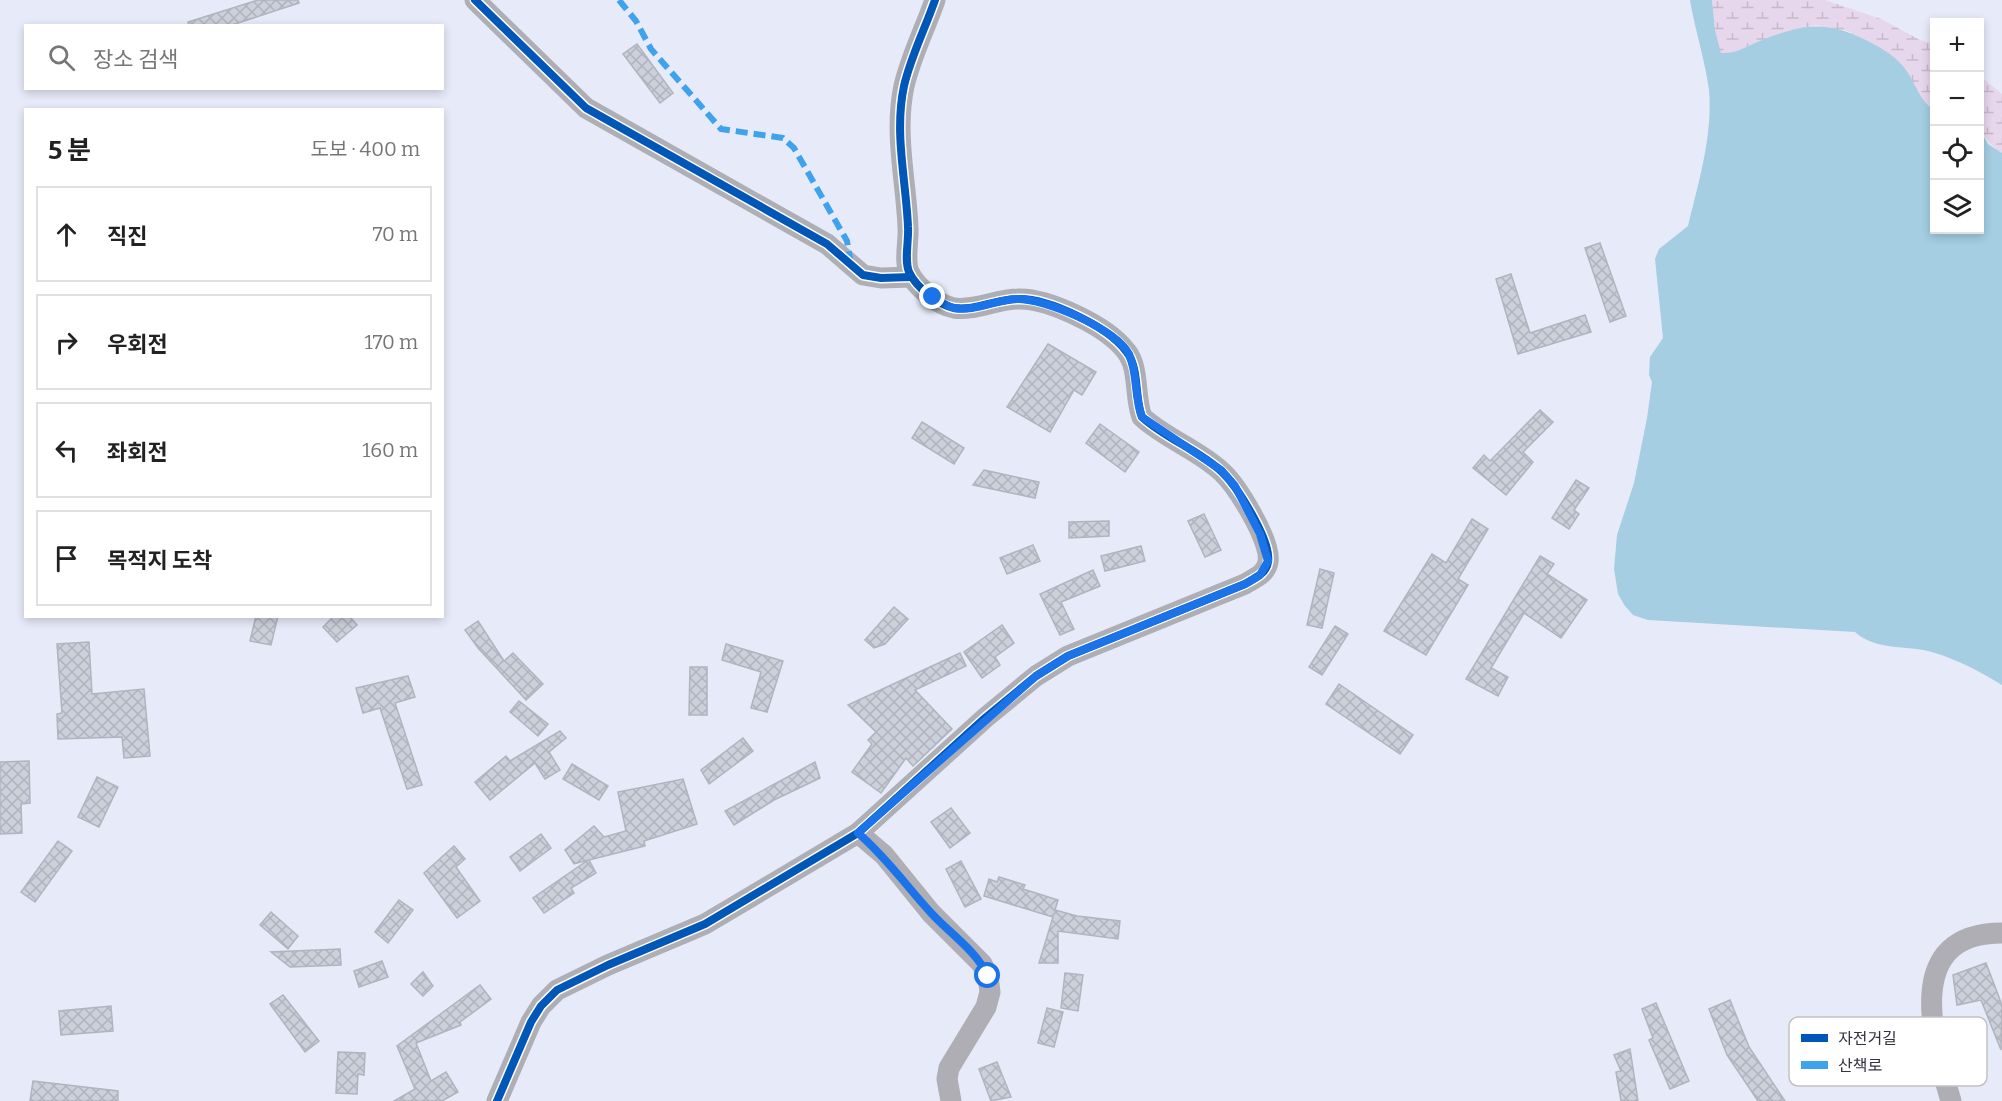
<!DOCTYPE html>
<html lang="ko">
<head>
<meta charset="utf-8">
<style>
  body { margin:0; font-family:Bitter,"Noto Sans KR",serif; background:#f6f6f6; color:#222 }
  .controls { position:absolute; right:18px; top:18px; display:grid; overflow:hidden; border-radius:0px; box-shadow:0 3px 9px #0003 }
  .controls button { width:54px; height:54px; display:grid; place-items:center; padding:0; border:0; border-bottom:2px solid #e0e0e0; background:#fff; color:#222; font:30px sans-serif }
  .stop { position:absolute; width:18px; height:18px; margin:-14px; border:4px solid #1a73e8; border-radius:50%; background:#fff }
  .stop.end { background:#1a73e8; border-color:#fff; box-shadow:0 2px 6px #0008 }
  .list { margin:0; padding:0; list-style:none }
  h2 { display:flex; justify-content:space-between; align-items:center; height:78px; margin:0; padding:0 24px; font-size:26px }
  h2 small { font-size:20px; font-weight:400; color:#767676 }
  .list li { display:grid; grid-template-columns:39px 1fr auto; gap:18px; align-items:center; box-sizing:border-box; height:96px; margin:0 12px 12px; padding:0 12px; border:2px solid #e0e0e0; border-radius:0px }
  .list b { display:block; font-size:22px; white-space:nowrap }
  .list em { font-size:20px; font-style:normal; color:#767676 }
  .icon { flex:none; width:33px; height:33px; fill:none; stroke:currentColor; stroke-width:2; stroke-linecap:round; stroke-linejoin:round }
  .map { position:relative; flex:none; width:2002px; height:1101px; overflow:hidden }
  .search { position:absolute; background:#fff; box-shadow:0 3px 9px #0003; left:24px; top:24px; width:420px; height:66px; display:flex; align-items:center; gap:15px; box-sizing:border-box; padding:0 21px; border-radius:0px; color:#767676; font-size:22px }
  .panel { position:absolute; background:#fff; box-shadow:0 3px 9px #0003; left:24px; top:108px; width:420px; height:510px; border-radius:0px }
  .map>svg:first-child { display:block }
</style>
</head>
<body>
<div class="map">
<svg width="2002" height="1101" viewBox="0 0 2002 1101">
  <defs>
    <pattern id="wetland-marsh" width="20" height="14" patternUnits="userSpaceOnUse" patternTransform="scale(1.5)"><rect width="20" height="14" fill="#e7d7ec"/><path d="M1 5h8M5 5V1M11 12h8M15 12V8" fill="none" stroke="#c7b9cb"/></pattern>
    <pattern id="building-cross-hatch" width="8" height="8" patternUnits="userSpaceOnUse" patternTransform="scale(1.5)"><rect width="8" height="8" fill="#ccd0da"/><path d="M0 0l8 8M0 8l8-8" fill="none" stroke="#b0b3bc"/></pattern>
  </defs>
  <rect width="100%" height="100%" fill="#e7eaf8"/>
  <g fill="url(#wetland-marsh)">
    <path d="M 1712,0 L 1825,0 L 1881,19 L 1920,40 L 1934,44 L 1934,110 L 1924,104 L 1898,61 L 1848,31 L 1816,25 L 1755,43 L 1731,54 L 1721,53 L 1715,30 Z"/>
    <path d="M 1980,76 L 2002,94 L 2002,153 C 1971,133 1980,109 1980,76 Z"/>
  </g>
  <path fill="#a5cee3" d="M 1690,0 L 1712,0 L 1715,30 L 1721,53 C 1735,54 1743,48 1755,43 C 1806,22 1829,19 1877,46 C 1888,52 1899,60 1906,70 C 1916,84 1919,100 1934,110 L 1934,230 L 1980,230 L 1980,130 L 1988,144 L 2002,153 L 2002,685 C 1981,672 1958,660 1935,653 C 1909,644 1877,652 1855,632 L 1648,620 L 1633,615 L 1625,606 L 1618,594 L 1614,569 L 1617,535 L 1634,483 L 1647,418 L 1652,382 L 1649,375 L 1650,357 L 1663,338 L 1655,259 L 1659,249 L 1688,226 C 1698,184 1713,136 1709,90 C 1705,60 1695,30 1690,0 Z"/>
  <g fill="url(#building-cross-hatch)" stroke="#afb4be" stroke-width="1.5">
    <path d="M 258,0 L 298,0 L 299,3 L 229,26 L 189,26 L 188,22 Z"/>
    <path d="M 637,44 L 673,93 L 660,103 L 623,54 Z"/>
    <path d="M 1600,243 L 1626,316 L 1610,322 L 1585,248 Z"/>
    <path d="M 1511,274 L 1530,333 L 1585,315 L 1591,332 L 1518,354 L 1496,279 Z"/>
    <path d="M 1048,344 L 1096,372 L 1082,395 L 1074,390 L 1050,432 L 1007,407 Z"/>
    <path d="M 1540,410 L 1553,422 L 1523,452 L 1533,462 L 1506,495 L 1473,468 L 1484,455 L 1490,461 Z"/>
    <path d="M 922,422 L 964,448 L 954,464 L 912,438 Z"/>
    <path d="M 1100,424 L 1139,452 L 1125,472 L 1086,443 Z"/>
    <path d="M 984,470 L 1039,482 L 1035,498 L 973,485 Z"/>
    <path d="M 1576,480 L 1589,488 L 1574,510 L 1579,514 L 1569,529 L 1552,518 Z"/>
    <path d="M 1204,514 L 1221,550 L 1205,557 L 1188,521 Z"/>
    <path d="M 1472,519 L 1488,529 L 1458,579 L 1468,585 L 1426,655 L 1384,631 L 1432,554 L 1446,563 Z"/>
    <path d="M 1109,521 L 1109,536 L 1069,538 L 1069,522 Z"/>
    <path d="M 1033,545 L 1040,561 L 1007,574 L 1000,558 Z"/>
    <path d="M 1141,546 L 1145,561 L 1105,571 L 1101,556 Z"/>
    <path d="M 1540,556 L 1554,564 L 1547,574 L 1587,600 L 1561,638 L 1524,613 L 1491,668 L 1508,677 L 1498,696 L 1466,679 Z"/>
    <path d="M 1320,569 L 1334,573 L 1322,628 L 1307,625 Z"/>
    <path d="M 1093,570 L 1100,586 L 1061,602 L 1074,629 L 1060,635 L 1040,594 Z"/>
    <path d="M 894,607 L 908,619 L 885,644 L 874,648 L 865,640 Z"/>
    <path d="M 256,616 L 278,616 L 271,645 L 250,641 Z"/>
    <path d="M 334,616 L 349,616 L 357,625 L 337,642 L 323,627 Z"/>
    <path d="M 478,621 L 504,661 L 513,653 L 543,684 L 526,700 L 478,648 L 465,630 Z"/>
    <path d="M 1002,625 L 1014,643 L 995,657 L 1000,665 L 982,678 L 964,652 Z"/>
    <path d="M 1335,626 L 1348,634 L 1322,675 L 1309,667 Z"/>
    <path d="M 89,642 L 92,694 L 144,689 L 150,756 L 124,758 L 122,737 L 58,739 L 57,714 L 62,713 L 57,644 Z"/>
    <path d="M 726,644 L 783,661 L 767,712 L 751,708 L 761,672 L 722,660 Z"/>
    <path d="M 960,653 L 966,666 L 915,690 L 952,729 L 913,766 L 906,758 L 881,793 L 852,772 L 872,744 L 868,740 L 876,732 L 848,705 Z"/>
    <path d="M 690,667 L 707,667 L 707,715 L 689,715 Z"/>
    <path d="M 408,676 L 415,697 L 395,703 L 422,785 L 407,789 L 380,708 L 363,713 L 356,688 Z"/>
    <path d="M 1339,684 L 1413,735 L 1400,754 L 1326,704 Z"/>
    <path d="M 519,701 L 548,724 L 538,736 L 510,712 Z"/>
    <path d="M 560,731 L 566,738 L 549,752 L 560,770 L 545,779 L 535,763 L 490,800 L 475,782 L 506,756 L 510,761 Z"/>
    <path d="M 743,738 L 753,751 L 709,784 L 701,770 Z"/>
    <path d="M 29,761 L 30,803 L 21,804 L 22,833 L 0,834 L 0,762 Z"/>
    <path d="M 815,762 L 820,778 L 774,800 L 734,825 L 725,811 Z"/>
    <path d="M 572,764 L 608,786 L 599,800 L 563,779 Z"/>
    <path d="M 97,777 L 118,787 L 99,827 L 78,817 Z"/>
    <path d="M 683,779 L 697,824 L 644,841 L 645,846 L 589,860 L 596,873 L 571,888 L 574,893 L 544,913 L 533,898 L 588,860 L 574,864 L 565,850 L 594,826 L 604,837 L 626,831 L 618,792 Z"/>
    <path d="M 951,808 L 970,833 L 950,848 L 931,822 Z"/>
    <path d="M 541,834 L 551,848 L 520,871 L 510,857 Z"/>
    <path d="M 58,841 L 72,851 L 35,902 L 21,892 Z"/>
    <path d="M 454,846 L 465,859 L 456,867 L 480,901 L 457,918 L 424,873 Z"/>
    <path d="M 961,861 L 981,899 L 965,907 L 946,869 Z"/>
    <path d="M 999,877 L 1025,885 L 1023,889 L 1058,900 L 1055,910 L 1077,916 L 1120,921 L 1118,939 L 1058,931 L 1058,963 L 1039,963 L 1053,917 L 984,896 L 989,879 L 997,882 Z"/>
    <path d="M 399,900 L 413,910 L 388,943 L 375,932 Z"/>
    <path d="M 271,912 L 298,936 L 288,949 L 260,925 Z"/>
    <path d="M 340,949 L 341,965 L 290,967 L 271,952 Z"/>
    <path d="M 382,961 L 388,977 L 359,987 L 354,971 Z"/>
    <path d="M 1986,963 L 2002,1005 L 2001,1050 L 1981,1000 L 1957,1005 L 1953,975 Z"/>
    <path d="M 423,972 L 433,986 L 423,996 L 411,984 Z"/>
    <path d="M 1065,973 L 1083,975 L 1078,1011 L 1061,1008 Z"/>
    <path d="M 480,985 L 491,999 L 460,1022 L 461,1025 L 416,1043 L 431,1081 L 446,1072 L 458,1092 L 442,1101 L 394,1101 L 415,1089 L 397,1046 Z"/>
    <path d="M 283,995 L 319,1041 L 305,1052 L 270,1004 Z"/>
    <path d="M 1730,1000 L 1749,1047 L 1785,1101 L 1758,1101 L 1727,1055 L 1709,1009 Z"/>
    <path d="M 1656,1003 L 1689,1081 L 1670,1089 L 1649,1040 L 1653,1038 L 1642,1009 Z"/>
    <path d="M 111,1006 L 113,1031 L 61,1035 L 59,1011 Z"/>
    <path d="M 1047,1008 L 1063,1012 L 1054,1047 L 1038,1043 Z"/>
    <path d="M 1630,1049 L 1638,1101 L 1621,1101 L 1616,1072 L 1621,1071 L 1614,1055 Z"/>
    <path d="M 338,1052 L 365,1053 L 364,1075 L 358,1074 L 357,1094 L 336,1093 Z"/>
    <path d="M 997,1062 L 1011,1097 L 991,1101 L 979,1069 Z"/>
    <path d="M 33,1081 L 118,1091 L 118,1101 L 30,1101 Z"/>
  </g>
  <g fill="none" stroke-linecap="round" stroke-linejoin="round">
    <g stroke="#aeaeb4" stroke-width="21">
      <path d="M 475,0 L 586,108 L 827,244 L 863,275 L 881,278 L 911,277"/>
      <path d="M 858,833 L 884,855 L 931,913 L 982,964 L 988,977 L 990,992 L 986,1007 L 949,1068 L 947,1079 L 951,1101"/>
      <path d="M 497,1101 L 531,1022 L 541,1006 L 557,990 L 608,965 L 705,924 L 858,833 L 985,718 L 1036,676 L 1068,656 L 1245,584 C 1255,578 1266,574 1268,562 C 1272,542 1237,486 1222,472 C 1199,450 1166,439 1142,417 C 1134,397 1140,368 1126,351 C 1107,326 1048,298 1018,299 C 997,299 975,311 954,308 C 938,305 916,287 909,272 C 904,260 909,240 908,227 C 906,180 894,133 904,86 C 911,56 925,29 935,0"/>
      <path d="M 1951,1101 C 1933,1040 1901,933 2002,933"/>
    </g>
    <path stroke="#3ea3ec" stroke-width="6" stroke-dasharray="12 6" stroke-linecap="butt" d="M 619,0 L 636,21 L 651,49 L 721,129 L 783,138 L 794,148 L 847,241 L 851,264"/>
    <defs>
      <g id="cycleway">
        <path d="M 475,0 L 586,108 L 827,244 L 863,275 L 881,278 L 911,277"/>
        <path d="M 497,1101 L 531,1022 L 541,1006 L 557,990 L 608,965 L 705,924 L 858,833 L 985,718 L 1036,676 L 1068,656 L 1245,584 C 1255,578 1266,574 1268,562 C 1272,542 1237,486 1222,472 C 1199,450 1166,439 1142,417 C 1134,397 1140,368 1126,351 C 1107,326 1048,298 1018,299 C 997,299 975,311 954,308 C 938,305 916,287 909,272 C 904,260 909,240 908,227 C 906,180 894,133 904,86 C 911,56 925,29 935,0"/>
      </g>
    </defs>
    <use href="#cycleway" stroke="#fff" stroke-width="11"/>
    <use href="#cycleway" stroke="#0057b8" stroke-width="8"/>
  </g>
  <g fill="none" stroke-linecap="round" stroke-linejoin="round">
    <path stroke="#1a73e8" stroke-width="8" d="M 933,297 C 939,301 947,306 954,308 C 974,312 997,299 1017,299 C 1044,298 1116,329 1129,354 C 1138,374 1134,397 1142,417 L 1221,470 L 1235,486 L 1260,534 L 1268,561 L 1260,575 L 1245,584 L 1068,656 L 1036,676 L 858,833 C 889,860 906,886 933,915 C 952,935 976,951 988,976"/>
  </g>
  <rect x="1789" y="1017" width="198" height="69" rx="9" fill="#fff" stroke="#c2c2c5" stroke-width="1.5"/>
  <rect x="1801" y="1034" width="27" height="8" fill="#0057b8"/>
  <rect x="1801" y="1061" width="27" height="8" fill="#3ea3ec"/>
  <g font-size="16" fill="#32333d">
    <text x="1838" y="1044">자전거길</text>
    <text x="1838" y="1071">산책로</text>
  </g>
</svg>
<div class="controls">
<button>+</button>
<button>−</button>
<button><svg class="icon" aria-label="locate" viewBox="0 0 24 24"><circle cx="12" cy="12" r="6"/><path d="M12 2v4M12 18v4M2 12h4M18 12h4"/></svg></button>
<button><svg class="icon" aria-label="layers" viewBox="0 0 24 24"><path d="M12 4l9 5-9 5-9-5zM3 14l9 5 9-5"/></svg></button>
</div>
<div class="stop" style="left:988px;top:976px"></div>
<div class="stop end" style="left:933px;top:297px"></div>
<div class="search"><svg class="icon" aria-label="search" viewBox="0 0 24 24"><circle cx="10" cy="10" r="6"/><path d="M15 15l6 6"/></svg>장소 검색</div>
<section class="panel">
<h2>5 분<small>도보 · 400 m</small></h2>
<ul class="list">
<li><svg class="icon" aria-label="ahead" viewBox="0 0 24 24"><path d="M12 20V5M6 11l6-6 6 6"/></svg><div><b>직진</b></div><em>70 m</em></li>
<li><svg class="icon" aria-label="right" viewBox="0 0 24 24"><path d="M7 20v-9h11M14 6l5 5-5 5"/></svg><div><b>우회전</b></div><em>170 m</em></li>
<li><svg class="icon" aria-label="left" viewBox="0 0 24 24"><path d="M17 20v-9H6M10 6l-5 5 5 5"/></svg><div><b>좌회전</b></div><em>160 m</em></li>
<li><svg class="icon" aria-label="arrive" viewBox="0 0 24 24"><path d="M6 21V4h12l-3 4 3 4H6"/></svg><div><b>목적지 도착</b></div></li>
</ul>
</section>
</div>
</body>
</html>
